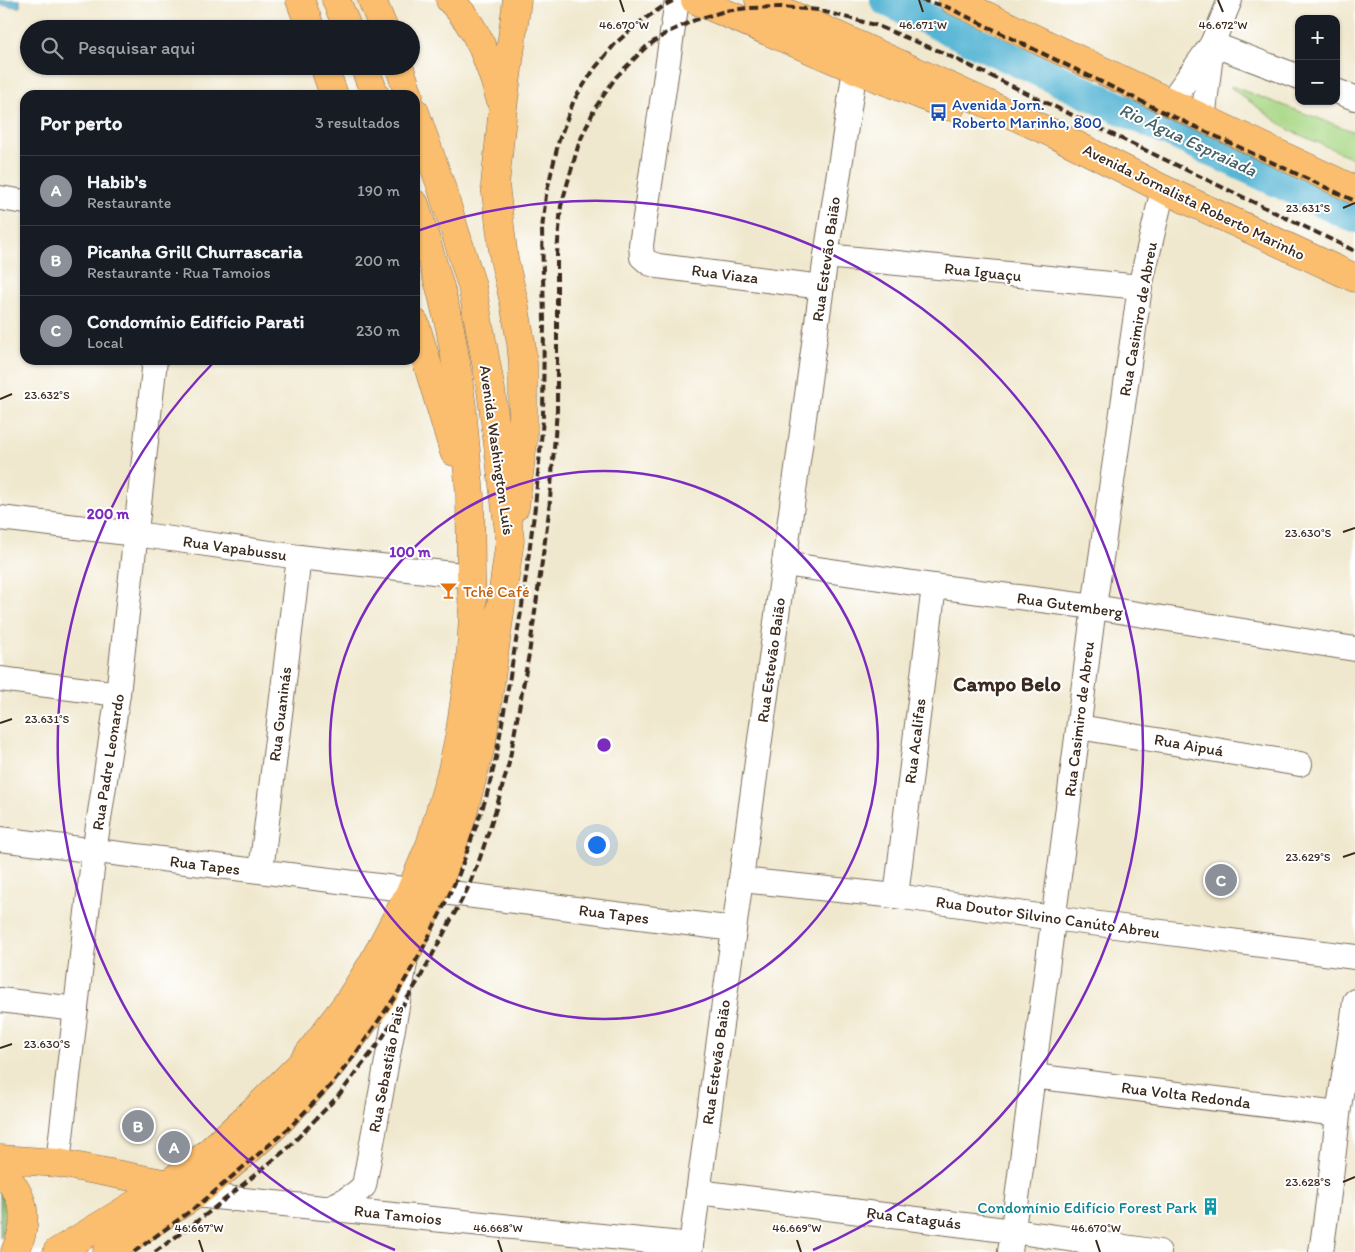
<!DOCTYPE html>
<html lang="pt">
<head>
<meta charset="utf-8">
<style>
  body { margin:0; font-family:Itim,sans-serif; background:#242831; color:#f1f3f6 }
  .controls { position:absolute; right:15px; top:15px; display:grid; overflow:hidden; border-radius:10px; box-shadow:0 1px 4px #0004 }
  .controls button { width:45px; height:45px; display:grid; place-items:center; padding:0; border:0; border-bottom:1px solid #363941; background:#171b24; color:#f1f3f6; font:25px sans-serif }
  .you { position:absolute; left:596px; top:844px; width:18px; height:18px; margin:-12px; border:4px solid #fff; border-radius:50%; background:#1a73e8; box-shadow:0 0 0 8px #1a73e833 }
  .badge { display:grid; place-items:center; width:32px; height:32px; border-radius:50%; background:#8c9099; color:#fff; font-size:16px; font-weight:700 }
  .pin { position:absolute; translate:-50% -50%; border:2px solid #fff; box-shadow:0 1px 5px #0006 }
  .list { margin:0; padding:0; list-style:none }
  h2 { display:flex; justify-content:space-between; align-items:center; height:65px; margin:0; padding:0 20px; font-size:21px }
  h2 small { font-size:16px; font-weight:400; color:#9ea1a6 }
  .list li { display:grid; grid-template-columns:32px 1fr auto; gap:15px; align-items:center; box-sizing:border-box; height:70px; padding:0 20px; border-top:1px solid #363941 }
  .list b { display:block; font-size:19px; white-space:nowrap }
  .list p { margin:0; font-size:16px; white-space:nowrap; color:#9ea1a6 }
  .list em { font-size:16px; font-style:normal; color:#9ea1a6 }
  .icon { flex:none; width:28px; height:28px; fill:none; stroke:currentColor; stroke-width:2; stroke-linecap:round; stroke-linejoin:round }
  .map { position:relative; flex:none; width:1355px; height:1252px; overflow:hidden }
  .search { position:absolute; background:#171b24; box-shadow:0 1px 4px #0004; left:20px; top:20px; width:400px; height:55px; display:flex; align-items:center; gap:12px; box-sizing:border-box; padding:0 18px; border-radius:28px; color:#9ea1a6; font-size:19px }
  .panel { position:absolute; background:#171b24; box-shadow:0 1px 4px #0004; left:20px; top:90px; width:400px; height:275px; border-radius:15px }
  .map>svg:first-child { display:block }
</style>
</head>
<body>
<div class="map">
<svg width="1355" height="1252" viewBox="0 0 1355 1252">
  <rect width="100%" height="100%" fill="#fff"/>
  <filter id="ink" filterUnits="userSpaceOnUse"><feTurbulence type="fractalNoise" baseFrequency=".02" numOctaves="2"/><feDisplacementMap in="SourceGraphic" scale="10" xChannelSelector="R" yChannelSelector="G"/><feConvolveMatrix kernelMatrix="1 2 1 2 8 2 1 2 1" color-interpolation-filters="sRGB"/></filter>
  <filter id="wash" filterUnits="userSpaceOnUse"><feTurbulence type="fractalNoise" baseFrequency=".0096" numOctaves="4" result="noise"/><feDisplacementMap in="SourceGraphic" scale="20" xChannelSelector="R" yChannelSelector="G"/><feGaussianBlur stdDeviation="1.12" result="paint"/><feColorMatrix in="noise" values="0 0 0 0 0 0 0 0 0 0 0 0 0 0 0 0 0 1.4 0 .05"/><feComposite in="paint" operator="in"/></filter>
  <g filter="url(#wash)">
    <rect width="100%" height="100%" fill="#f0e8ce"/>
    <path fill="#a8d785" stroke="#728052" d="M 1231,86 L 1355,132 L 1355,159 L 1289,130 L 1231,88 Z"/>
    <path fill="#86b872" stroke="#607148" d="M 0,1181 C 16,1198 12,1220 0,1238 Z"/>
    <path fill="#56b5d4" stroke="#487079" d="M 0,0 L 20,0 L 20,7 L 0,5 Z"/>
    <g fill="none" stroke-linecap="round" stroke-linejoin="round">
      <path stroke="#56b5d4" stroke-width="32" d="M 886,0 L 1355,217"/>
    </g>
  </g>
  <g filter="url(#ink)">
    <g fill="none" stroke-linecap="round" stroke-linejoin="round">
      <defs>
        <g id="minor">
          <path d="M 677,0 L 641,245 L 642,257 L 649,263 L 658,266 L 822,287"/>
          <path d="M 1212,44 L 1299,77"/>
          <path d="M 1336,91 L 1355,98"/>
          <path d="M 1170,103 L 1212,44 L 1230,0"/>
          <path d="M 1203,119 L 1212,46"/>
          <path d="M 0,198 L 25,202"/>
          <path d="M 826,256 L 1140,287"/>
          <path d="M 0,518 L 136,534 L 299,557 L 471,576"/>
          <path d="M 784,564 L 934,586 L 1094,607 L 1355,649"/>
          <path d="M 0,679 L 118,694"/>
          <path d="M 1079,727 L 1300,764"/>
          <path d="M 0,839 L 411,890"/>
          <path d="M 261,871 L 299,557"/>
          <path d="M 741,880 L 896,896 L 1053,918 L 1355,957"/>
          <path d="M 435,891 L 734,929"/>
          <path d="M 896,896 L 934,586"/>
          <path d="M 0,1000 L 76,1009"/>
          <path d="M 1033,1076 L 1338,1114"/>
          <path d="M 58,1163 L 94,852 L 118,694 L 155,360"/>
          <path d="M 698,1192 L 1013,1231 L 1159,1252"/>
          <path d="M 195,1195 L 691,1245"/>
          <path d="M 328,1208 C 342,1202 353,1197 364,1186 L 405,963"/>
          <path d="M 690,1252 L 826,256 L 855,69"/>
          <path d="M 1010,1252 L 1094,607 L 1140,287 L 1163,189"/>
          <path d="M 1321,1252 C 1328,1206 1333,1161 1338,1115 C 1343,1077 1351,1039 1355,1001"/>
        </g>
        <g id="major">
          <path d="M 695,0 L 855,69 L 951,107"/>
          <path d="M 759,0 L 1054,134 L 1163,189 L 1355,278"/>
          <path d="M 953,0 L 1355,190"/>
          <path d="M 0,1159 L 58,1163 L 168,1184"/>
          <path d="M 0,1170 C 26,1196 30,1219 15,1252"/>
        </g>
        <g id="highway">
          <path d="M 300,0 L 311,29"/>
          <path d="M 336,0 L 348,29"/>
          <path d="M 372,0 L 384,29"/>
          <path d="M 450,0 C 478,27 489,62 500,98"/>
          <path d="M 324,66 L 334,95"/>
          <path d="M 364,66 L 375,95"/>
          <path d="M 399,66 L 409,95"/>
          <path d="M 415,323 L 454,452"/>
          <path d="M 515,507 L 523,442 L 523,364 L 521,343 L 514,302 L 504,259 L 495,185 L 503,107 L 517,0"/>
          <path d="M 57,1252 L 168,1184 L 207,1154 L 260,1105 L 301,1064 L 348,1002 L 372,964 L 411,890 L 430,845 L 452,770 L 459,737 L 470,665 L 473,616 L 471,576 L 470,495 L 462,407 L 456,363 L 450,328 L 440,287 L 415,204"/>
          <path d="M 107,1252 L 195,1195 L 243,1155 L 276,1125 L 321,1078 L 359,1029 L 384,994 L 408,951 L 435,891 L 450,854 L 463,813 L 482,742 L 510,540 L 491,390 L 472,286 L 440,183 L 415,112"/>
        </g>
      </defs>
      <use href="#minor" stroke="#7a6c5c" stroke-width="26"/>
      <use href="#major" stroke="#7a6c5c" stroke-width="29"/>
      <use href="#highway" stroke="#7a6c5c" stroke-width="29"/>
      <use href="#minor" stroke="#fff" stroke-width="24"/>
      <use href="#major" stroke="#fbbd6e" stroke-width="28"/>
      <use href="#highway" stroke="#fbbd6e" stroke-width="28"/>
      <g stroke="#3b2a1e" stroke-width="4" stroke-dasharray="8 4" stroke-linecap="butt">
        <path d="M 921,0 L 945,6 L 1157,109 L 1355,201"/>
        <path d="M 134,1252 L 200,1204 L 289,1128 L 331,1085 L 354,1056 L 397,994 L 422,950 L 443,908 L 459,874 L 486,798 L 496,758 L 522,606 L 535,507 L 543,419 L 544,320 L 542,229 L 546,195 L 559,140 L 574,100 L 595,68 L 615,44 L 636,25 L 665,5 L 675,0"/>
        <path d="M 155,1252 L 208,1213 L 288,1148 L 339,1095 L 381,1040 L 420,978 L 467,890 L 480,858 L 496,809 L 509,763 L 529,654 L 549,512 L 557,410 L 557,254 L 561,206 L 579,143 L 595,108 L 616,77 L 646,47 L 668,32 L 695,20 L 725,11 L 748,8 L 781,7 L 818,10 L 875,25 L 939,51 L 1355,251"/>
      </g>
    </g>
  </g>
  <path fill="none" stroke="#3b2a1e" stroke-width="2" d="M 620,0 L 624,12M 919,0 L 923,12M 1218,0 L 1223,12M 1343,208 L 1355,203M 0,399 L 12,394M 1343,532 L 1355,528M 0,723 L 12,719M 1343,857 L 1355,853M 0,1048 L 12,1044M 1343,1182 L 1355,1177M 199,1240 L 203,1252M 498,1240 L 502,1252M 797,1240 L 801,1252M 1096,1240 L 1100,1252"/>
  <g fill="none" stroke="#7b2cbf" stroke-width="2.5">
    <circle cx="604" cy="745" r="274"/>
    <path d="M395 1250A547 547 0 0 1 214 362M417 231A547 547 0 0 1 813 1250"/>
  </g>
  <defs>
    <symbol id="bus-bare" viewBox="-9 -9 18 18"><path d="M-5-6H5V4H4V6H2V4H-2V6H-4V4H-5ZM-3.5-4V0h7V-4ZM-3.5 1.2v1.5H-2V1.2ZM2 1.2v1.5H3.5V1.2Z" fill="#1a4fb4" stroke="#fff" stroke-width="2.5" paint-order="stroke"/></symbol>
    <symbol id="bar-bare" viewBox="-9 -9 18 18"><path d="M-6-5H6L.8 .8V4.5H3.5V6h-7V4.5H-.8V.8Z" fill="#e8710a" stroke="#fff" stroke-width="2.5" paint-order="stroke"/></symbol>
    <symbol id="building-bare" viewBox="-9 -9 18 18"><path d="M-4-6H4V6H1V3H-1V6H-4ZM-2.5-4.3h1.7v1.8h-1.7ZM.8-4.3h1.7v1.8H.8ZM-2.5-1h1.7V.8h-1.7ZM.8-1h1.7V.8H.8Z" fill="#0f9aa8" stroke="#fff" stroke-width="2.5" paint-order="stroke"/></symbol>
  </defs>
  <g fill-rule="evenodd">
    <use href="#bus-bare" x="926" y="100" width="25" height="25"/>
    <use href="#bar-bare" x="436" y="578" width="25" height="25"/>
    <use href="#building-bare" x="1198" y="1194" width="25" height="25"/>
  </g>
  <g text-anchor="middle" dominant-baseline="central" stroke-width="4" stroke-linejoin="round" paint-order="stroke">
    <g font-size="16" fill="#164399" stroke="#fff" text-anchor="start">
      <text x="952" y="104">Avenida Jorn.<tspan x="952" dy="18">Roberto Marinho, 800</tspan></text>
    </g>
    <g font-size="16" fill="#3b2a1e" stroke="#fff">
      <text transform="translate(1194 202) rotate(26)">Avenida Jornalista Roberto Marinho</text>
      <text transform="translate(826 259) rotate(-82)">Rua Estevão Baião</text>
      <text transform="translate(983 272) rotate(6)">Rua Iguaçu</text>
      <text transform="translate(725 274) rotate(7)">Rua Viaza</text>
      <text transform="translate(1138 319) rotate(-80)">Rua Casimiro de Abreu</text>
      <text transform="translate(497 450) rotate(82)">Avenida Washington Luís</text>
      <text transform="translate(235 548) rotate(8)">Rua Vapabussu</text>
      <text transform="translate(1070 605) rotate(8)">Rua Gutemberg</text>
      <text transform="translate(771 660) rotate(-82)">Rua Estevão Baião</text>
      <text transform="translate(280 714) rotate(-83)">Rua Guaninás</text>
      <text transform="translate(1079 719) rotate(-83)">Rua Casimiro de Abreu</text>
      <text transform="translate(915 741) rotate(-83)">Rua Acalifas</text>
      <text transform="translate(1189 745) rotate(10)">Rua Aipuá</text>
      <text transform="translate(108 762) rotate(-81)">Rua Padre Leonardo</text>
      <text transform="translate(205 865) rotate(7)">Rua Tapes</text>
      <text transform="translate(614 914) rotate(7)">Rua Tapes</text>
      <text transform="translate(1048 917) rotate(8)">Rua Doutor Silvino Canúto Abreu</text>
      <text transform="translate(716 1062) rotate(-82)">Rua Estevão Baião</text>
      <text transform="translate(386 1069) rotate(-79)">Rua Sebastião Pais</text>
      <text transform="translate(1186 1095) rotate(7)">Rua Volta Redonda</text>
      <text transform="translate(398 1215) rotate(6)">Rua Tamoios</text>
      <text transform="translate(914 1218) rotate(7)">Rua Cataguás</text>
    </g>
    <g font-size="16" fill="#c56008" stroke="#fff" text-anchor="start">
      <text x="463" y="591">Tchê Café</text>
    </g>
    <g font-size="16" fill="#0d838f" stroke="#fff" text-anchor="end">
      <text x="1197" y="1207">Condomínio Edifício Forest Park</text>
    </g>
    <g font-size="18" font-style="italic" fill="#466267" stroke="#fff">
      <text transform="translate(1188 140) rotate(25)">Rio Água Espraiada</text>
    </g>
    <g font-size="21" font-weight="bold" fill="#3b2a1e" stroke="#fff">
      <text x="1007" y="683">Campo Belo</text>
    </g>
  </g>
  <g font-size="12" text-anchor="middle" fill="#3b2a1e" stroke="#fff" stroke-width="4" stroke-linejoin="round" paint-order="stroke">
    <text x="624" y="29">46.670°W</text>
    <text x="923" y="29">46.671°W</text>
    <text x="1223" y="29">46.672°W</text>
    <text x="1308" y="212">23.631°S</text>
    <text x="47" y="399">23.632°S</text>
    <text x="1308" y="537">23.630°S</text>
    <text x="47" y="723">23.631°S</text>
    <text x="1308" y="861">23.629°S</text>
    <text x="47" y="1048">23.630°S</text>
    <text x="1308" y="1186">23.628°S</text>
    <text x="199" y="1232">46.667°W</text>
    <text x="498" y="1232">46.668°W</text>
    <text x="797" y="1232">46.669°W</text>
    <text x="1096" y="1232">46.670°W</text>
  </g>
  <circle cx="604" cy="745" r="8" fill="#7b2cbf" stroke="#fff" stroke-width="2.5"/>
  <g font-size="15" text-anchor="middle" font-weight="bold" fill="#7b2cbf" stroke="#fff" stroke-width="4" stroke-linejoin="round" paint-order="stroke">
    <text x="108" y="519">200 m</text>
    <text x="410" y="557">100 m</text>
  </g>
</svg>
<div class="controls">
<button>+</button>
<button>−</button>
</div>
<div class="you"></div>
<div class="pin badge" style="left:174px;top:1147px">A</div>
<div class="pin badge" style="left:138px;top:1126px">B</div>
<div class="pin badge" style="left:1221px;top:880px">C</div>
<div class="search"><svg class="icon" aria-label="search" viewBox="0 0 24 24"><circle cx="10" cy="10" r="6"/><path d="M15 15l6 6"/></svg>Pesquisar aqui</div>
<section class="panel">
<h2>Por perto<small>3 resultados</small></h2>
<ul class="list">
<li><span class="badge">A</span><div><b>Habib's</b><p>Restaurante</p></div><em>190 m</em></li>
<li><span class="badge">B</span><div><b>Picanha Grill Churrascaria</b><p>Restaurante · Rua Tamoios</p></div><em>200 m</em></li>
<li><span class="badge">C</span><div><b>Condomínio Edifício Parati</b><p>Local</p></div><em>230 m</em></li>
</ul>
</section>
</div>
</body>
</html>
